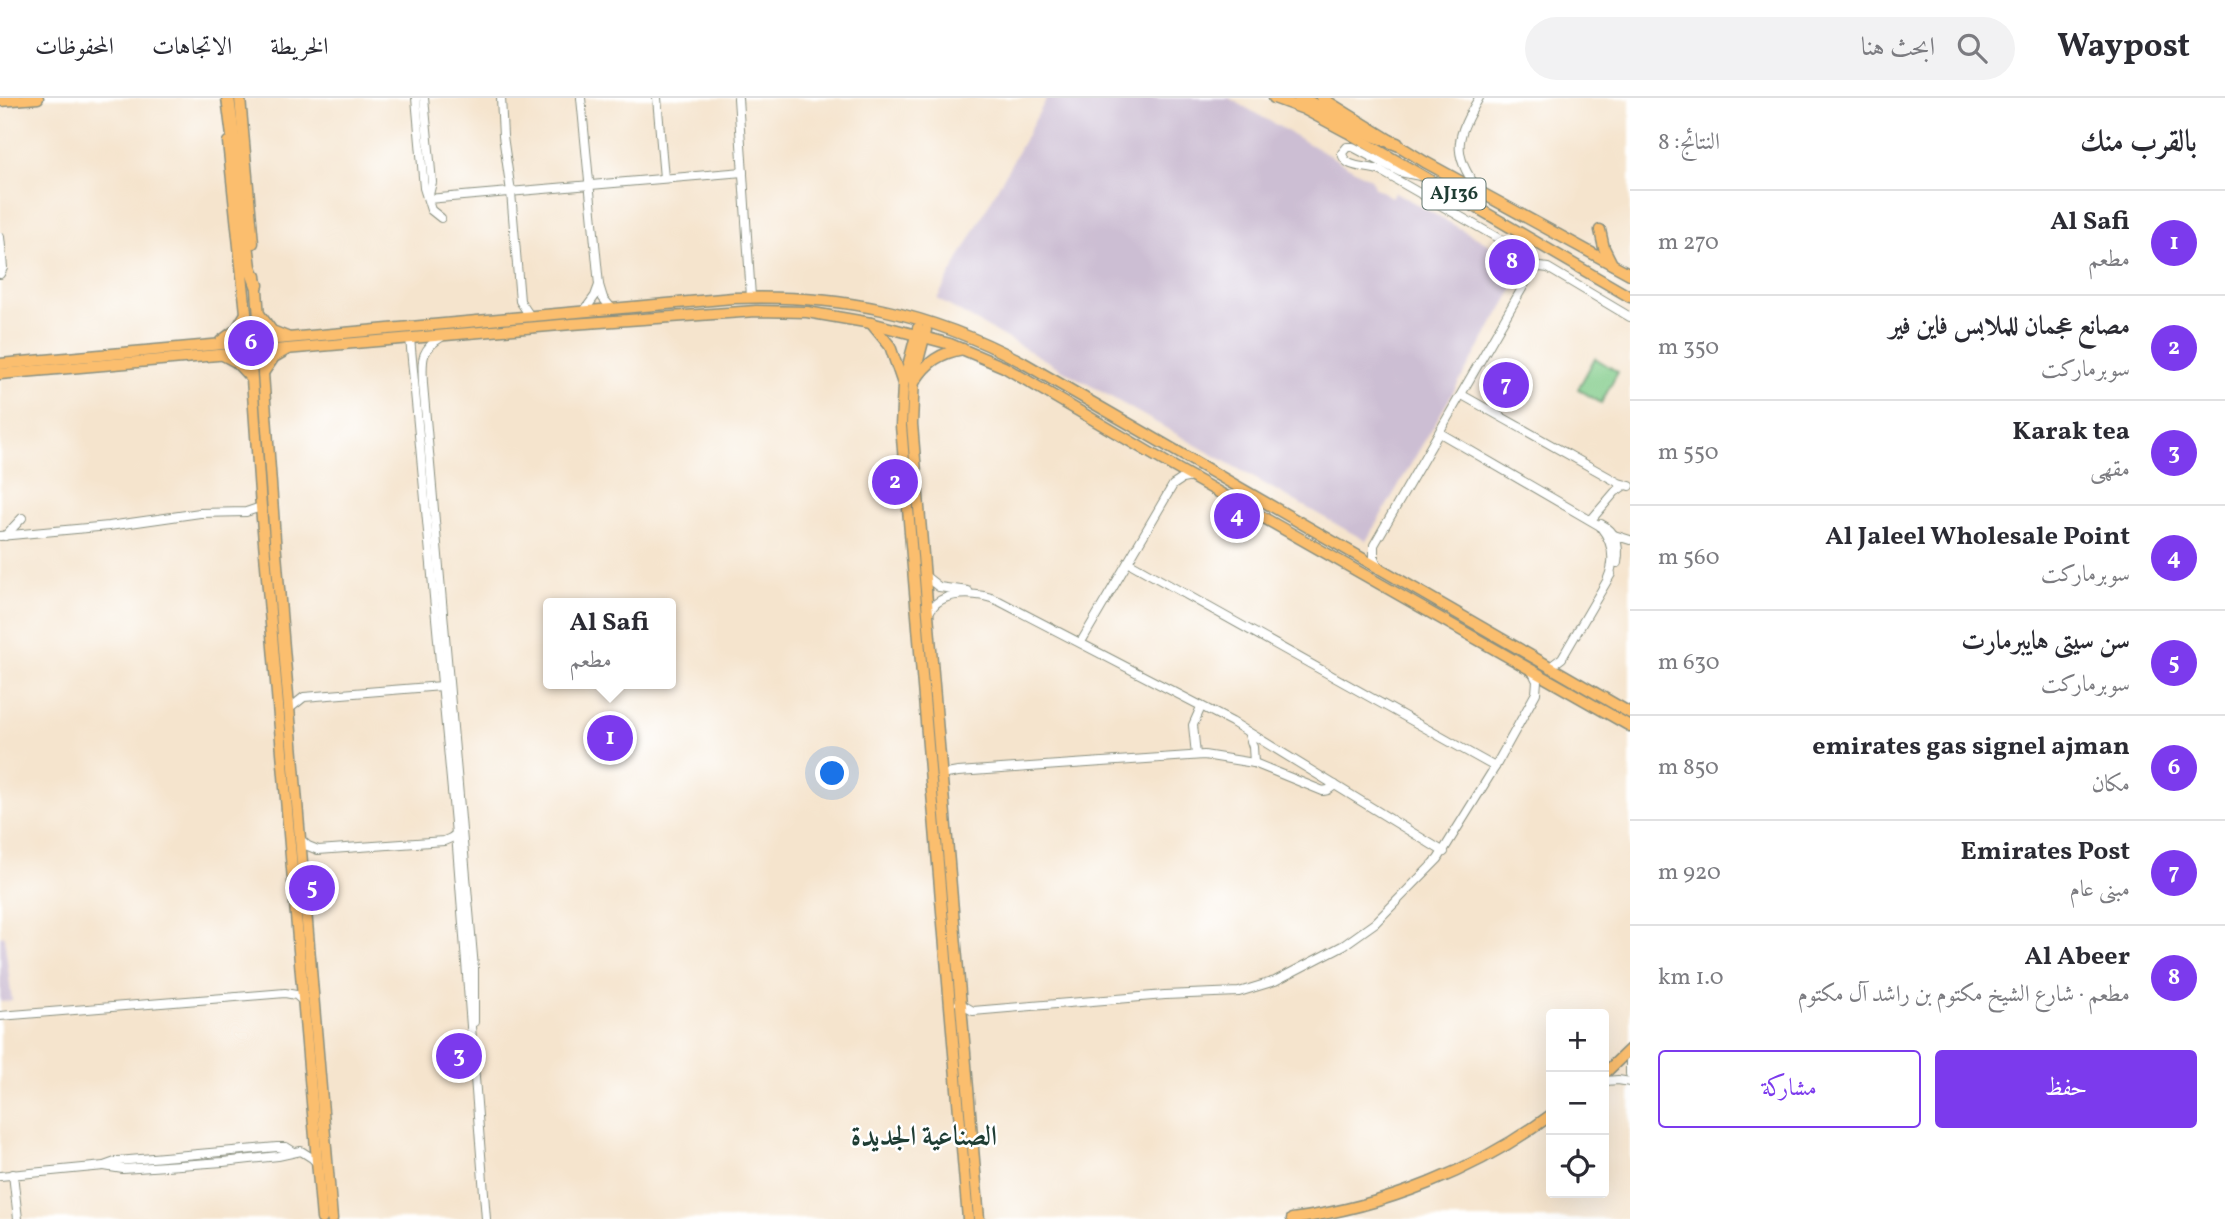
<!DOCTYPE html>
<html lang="ar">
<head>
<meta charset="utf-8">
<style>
  body { margin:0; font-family:Vollkorn,Amiri,serif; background:#f2f2f3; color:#2b2b33; direction:rtl }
  .controls { position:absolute; right:21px; bottom:21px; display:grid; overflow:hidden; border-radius:7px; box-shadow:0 7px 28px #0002 }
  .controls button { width:63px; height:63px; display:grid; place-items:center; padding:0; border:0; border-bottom:2px solid #e1e1e2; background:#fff; color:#2b2b33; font:35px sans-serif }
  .you { position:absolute; left:833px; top:676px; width:24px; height:24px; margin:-18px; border:5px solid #fff; border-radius:50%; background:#1a73e8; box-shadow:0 0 0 10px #1a73e833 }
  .badge { display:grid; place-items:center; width:46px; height:46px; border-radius:50%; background:#7c3aed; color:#fff; font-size:23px; font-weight:700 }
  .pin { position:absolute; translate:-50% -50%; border:4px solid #fff; box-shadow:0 2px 7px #0006 }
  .popup { position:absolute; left:543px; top:500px; width:133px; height:91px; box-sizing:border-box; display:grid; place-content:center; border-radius:7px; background:#fff; filter:drop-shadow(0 2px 5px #0005); font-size:23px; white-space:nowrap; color:#7c7c81 }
  .popup b { font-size:26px; color:#2b2b33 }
  .popup::after { content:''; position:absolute; left:50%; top:100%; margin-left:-14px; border:14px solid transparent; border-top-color:#fff }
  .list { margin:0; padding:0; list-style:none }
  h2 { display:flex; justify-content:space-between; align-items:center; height:91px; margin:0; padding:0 28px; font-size:30px }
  h2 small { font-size:23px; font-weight:400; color:#7c7c81 }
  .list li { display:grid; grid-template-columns:46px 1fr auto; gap:21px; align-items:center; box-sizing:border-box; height:105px; padding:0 28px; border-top:2px solid #e1e1e2 }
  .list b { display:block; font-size:26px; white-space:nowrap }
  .list p { margin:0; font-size:23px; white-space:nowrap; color:#7c7c81 }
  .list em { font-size:23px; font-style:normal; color:#7c7c81 }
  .actions { display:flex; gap:14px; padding:21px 28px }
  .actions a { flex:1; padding:16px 0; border:2px solid #7c3aed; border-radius:7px; text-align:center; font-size:24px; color:#7c3aed }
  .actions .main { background:#7c3aed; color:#fff }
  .icon { flex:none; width:38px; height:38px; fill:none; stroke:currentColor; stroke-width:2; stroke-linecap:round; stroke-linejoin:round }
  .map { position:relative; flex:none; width:1630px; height:1121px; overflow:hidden; direction:ltr }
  header { display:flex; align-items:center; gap:42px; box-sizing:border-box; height:98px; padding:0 35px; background:#fff; border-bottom:2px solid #e1e1e2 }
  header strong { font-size:33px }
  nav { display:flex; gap:38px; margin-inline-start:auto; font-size:24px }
  .search { width:490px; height:63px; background:#f2f2f3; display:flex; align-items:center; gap:18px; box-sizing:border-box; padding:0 24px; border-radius:38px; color:#7c7c81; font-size:26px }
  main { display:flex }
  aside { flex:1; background:#fff }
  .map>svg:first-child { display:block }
</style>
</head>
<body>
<header>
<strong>Waypost</strong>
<div class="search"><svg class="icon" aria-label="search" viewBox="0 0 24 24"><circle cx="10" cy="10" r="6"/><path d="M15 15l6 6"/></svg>ابحث هنا</div>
<nav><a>الخريطة</a><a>الاتجاهات</a><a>المحفوظات</a></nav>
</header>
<main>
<aside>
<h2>بالقرب منك<small>النتائج: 8</small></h2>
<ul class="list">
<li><span class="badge">1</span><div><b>Al Safi</b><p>مطعم</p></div><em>270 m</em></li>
<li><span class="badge">2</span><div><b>مصانع عجمان للملابس فاين فير</b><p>سوبرماركت</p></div><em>350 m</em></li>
<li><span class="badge">3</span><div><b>Karak tea</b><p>مقهى</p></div><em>550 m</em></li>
<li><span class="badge">4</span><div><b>Al Jaleel Wholesale Point</b><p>سوبرماركت</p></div><em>560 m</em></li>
<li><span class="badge">5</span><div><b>سن سیتی ہایبرمارت</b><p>سوبرماركت</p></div><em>630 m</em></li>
<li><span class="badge">6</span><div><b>emirates gas signel ajman</b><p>مكان</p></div><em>850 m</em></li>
<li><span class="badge">7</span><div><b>Emirates Post</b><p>مبنى عام</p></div><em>920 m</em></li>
<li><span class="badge">8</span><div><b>Al Abeer</b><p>مطعم · شارع الشيخ مكتوم بن راشد آل مكتوم</p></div><em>1.0 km</em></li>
</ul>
<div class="actions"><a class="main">حفظ</a><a>مشاركة</a></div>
</aside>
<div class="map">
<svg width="1630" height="1121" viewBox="0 0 1630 1121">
  <rect width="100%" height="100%" fill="#fff"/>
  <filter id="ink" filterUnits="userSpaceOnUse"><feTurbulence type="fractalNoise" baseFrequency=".0143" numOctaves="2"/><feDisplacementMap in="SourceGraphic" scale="14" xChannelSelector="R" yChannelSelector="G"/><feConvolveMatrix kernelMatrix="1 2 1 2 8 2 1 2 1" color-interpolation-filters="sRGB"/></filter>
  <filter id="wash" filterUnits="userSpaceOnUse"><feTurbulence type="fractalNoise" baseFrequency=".00686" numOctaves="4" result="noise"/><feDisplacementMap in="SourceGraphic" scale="28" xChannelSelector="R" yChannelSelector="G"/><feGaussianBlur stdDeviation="1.57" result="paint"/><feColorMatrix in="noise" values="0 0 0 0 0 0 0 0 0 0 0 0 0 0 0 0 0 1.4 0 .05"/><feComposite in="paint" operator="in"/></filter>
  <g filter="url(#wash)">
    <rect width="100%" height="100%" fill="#f5e4cd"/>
    <g fill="#ccbed3">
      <path d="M 1047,0 L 1229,0 L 1372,82 L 1374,89 L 1391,99 L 1395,94 L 1527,168 L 1366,443 L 937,201 Z"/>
      <path d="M 4,837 L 12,903 L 0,904 L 0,838 Z"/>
    </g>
    <path fill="#80cb88" stroke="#50845e" stroke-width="2" d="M 1595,260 L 1618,274 L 1601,305 L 1578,291 Z"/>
  </g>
  <g filter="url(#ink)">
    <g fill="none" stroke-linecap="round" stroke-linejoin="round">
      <defs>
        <g id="minor">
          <path d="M 416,0 L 424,90 L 431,112 L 441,120"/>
          <path d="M 424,0 L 432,84 L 428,101"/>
          <path d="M 501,0 L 503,38 L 511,94 L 520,203 L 530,218"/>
          <path d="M 581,0 L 599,187 L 603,200 L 612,211"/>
          <path d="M 657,0 L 664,80"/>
          <path d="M 738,0 L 751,199"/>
          <path d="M 1478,91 C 1450,55 1457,37 1479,0"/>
          <path d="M 428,101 L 743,74"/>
          <path d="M 0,139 L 3,170 L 0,176"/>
          <path d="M 1535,171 L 1540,169 L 1548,170 L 1630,219"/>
          <path d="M 584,213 L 595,198 L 599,187"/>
          <path d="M 443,238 C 420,252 422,261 423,286 L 474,870 L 474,924"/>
          <path d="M 410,240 L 456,736 L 486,1121"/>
          <path d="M 1462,297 L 1619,385 L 1630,388"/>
          <path d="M 1440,335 L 1600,428 C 1613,444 1616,461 1608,480"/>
          <path d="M 1591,422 L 1615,394 L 1625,387"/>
          <path d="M 1601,426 C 1617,434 1620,448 1617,465"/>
          <path d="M 1614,437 L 1630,442"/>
          <path d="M 0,438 L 109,428 L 200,415 L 246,414 L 261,409"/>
          <path d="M 5,438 L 22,420"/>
          <path d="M 1128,464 L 1495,669"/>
          <path d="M 1379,471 L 1374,460 L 1374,447 L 1535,168 L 1534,162 L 1529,158 L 1381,73 C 1368,67 1345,72 1342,55 L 1347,49 L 1353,49 L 1400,74 L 1420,78"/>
          <path d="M 925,478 L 939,489 L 968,493"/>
          <path d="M 929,515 C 940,491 978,494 999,503 L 1232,624 L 1444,754"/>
          <path d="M 1081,544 L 1173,387 L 1182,381 L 1192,379"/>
          <path d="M 1550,569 L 1562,560 L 1611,476"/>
          <path d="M 289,611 L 304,599 L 442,588"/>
          <path d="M 1248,634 L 1253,649 L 1254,665"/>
          <path d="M 1196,657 L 1193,627 L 1201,609"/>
          <path d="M 941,677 L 958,674 L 1204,657 L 1254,665 L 1323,693 L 1328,692 L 1335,687"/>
          <path d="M 300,741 L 308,748 L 318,752 L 444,743 L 451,740 L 456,736"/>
          <path d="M 959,905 L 973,913 L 1165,897 L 1239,894 L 1275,883 L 1344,847 L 1375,825 L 1438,761 L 1495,669 L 1536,595 L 1537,583 L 1532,573"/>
          <path d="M 0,918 L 285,895 L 296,897 L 304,904"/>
          <path d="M 1630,964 L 1630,976"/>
          <path d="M 1606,983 L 1618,982 L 1630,984"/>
          <path d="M 104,1068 L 123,1071 L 223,1064 L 278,1058 L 301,1053 L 312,1060 L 318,1066"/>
          <path d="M 13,1076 L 18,1121"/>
          <path d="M 0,1078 L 104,1068 L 118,1063 L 277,1049 L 286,1049 L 294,1054"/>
        </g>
        <g id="major">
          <path d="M 240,0 L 253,145"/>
          <path d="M 1274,0 L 1304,11 L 1347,34 L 1630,199"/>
          <path d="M 1322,0 L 1425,64 L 1630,176"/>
          <path d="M 0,3 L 38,0"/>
          <path d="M 228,44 L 250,253 L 261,409 L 322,1121"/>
          <path d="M 1600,132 L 1604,150 L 1612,166"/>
          <path d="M 256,178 L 276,455 L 332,1121"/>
          <path d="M 260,217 L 272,233 L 287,239"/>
          <path d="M 871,225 L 890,248 L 902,283"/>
          <path d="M 918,230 L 903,287 L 901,328 L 968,1121"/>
          <path d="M 926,232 L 914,278 L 912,326 L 979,1121"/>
          <path d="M 221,243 L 236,232 L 245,217"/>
          <path d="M 223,257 L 236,264 L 250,279"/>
          <path d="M 0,266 L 733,200 C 838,196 929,214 1022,264 L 1630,615"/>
          <path d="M 263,275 L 274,259 L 288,251"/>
          <path d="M 0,276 L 572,226 L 756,213 L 807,214 L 871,225 L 950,246 L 1004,269 L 1169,366 L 1630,628"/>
          <path d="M 915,283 C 927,264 940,255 963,251"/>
          <path d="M 1604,976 L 1630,951"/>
          <path d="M 1292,1121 C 1384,1109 1477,1072 1551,1017"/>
        </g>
        <g id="highway">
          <path d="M 228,0 L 250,169 L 257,187"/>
          <path d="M 1300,0 L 1373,37 L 1397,46"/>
        </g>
      </defs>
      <use href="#minor" stroke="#8a9080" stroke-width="10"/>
      <use href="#major" stroke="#8a9080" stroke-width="13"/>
      <use href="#highway" stroke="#8a9080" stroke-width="15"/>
      <use href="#minor" stroke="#fff" stroke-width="8"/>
      <use href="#major" stroke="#fbbe6e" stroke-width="10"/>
      <use href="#highway" stroke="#fbbe6e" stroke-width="12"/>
    </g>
  </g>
  <g text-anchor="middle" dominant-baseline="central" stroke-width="5" stroke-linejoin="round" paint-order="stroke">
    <rect fill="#fff" stroke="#627771" stroke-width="2" x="1422.5" y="80.5" width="63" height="31" rx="5"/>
    <g font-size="19" font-weight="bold" fill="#1f3d34">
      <text x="1454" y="96">AJ136</text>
    </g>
    <g font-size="28" font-weight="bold" fill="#1f3d34" stroke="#fff">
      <text x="924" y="1039">الصناعية الجديدة</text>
    </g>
  </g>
</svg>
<div class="controls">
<button>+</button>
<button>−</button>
<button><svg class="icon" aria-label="locate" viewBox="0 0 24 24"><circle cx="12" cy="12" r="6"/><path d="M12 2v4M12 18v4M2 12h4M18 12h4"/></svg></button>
</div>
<div class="you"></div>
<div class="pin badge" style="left:610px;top:640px">1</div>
<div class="popup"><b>Al Safi</b>مطعم</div>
<div class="pin badge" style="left:895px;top:384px">2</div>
<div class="pin badge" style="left:459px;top:958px">3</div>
<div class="pin badge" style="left:1237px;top:418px">4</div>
<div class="pin badge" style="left:312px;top:790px">5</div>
<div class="pin badge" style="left:251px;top:245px">6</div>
<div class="pin badge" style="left:1506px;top:287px">7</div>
<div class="pin badge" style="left:1512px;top:164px">8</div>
</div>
</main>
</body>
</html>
